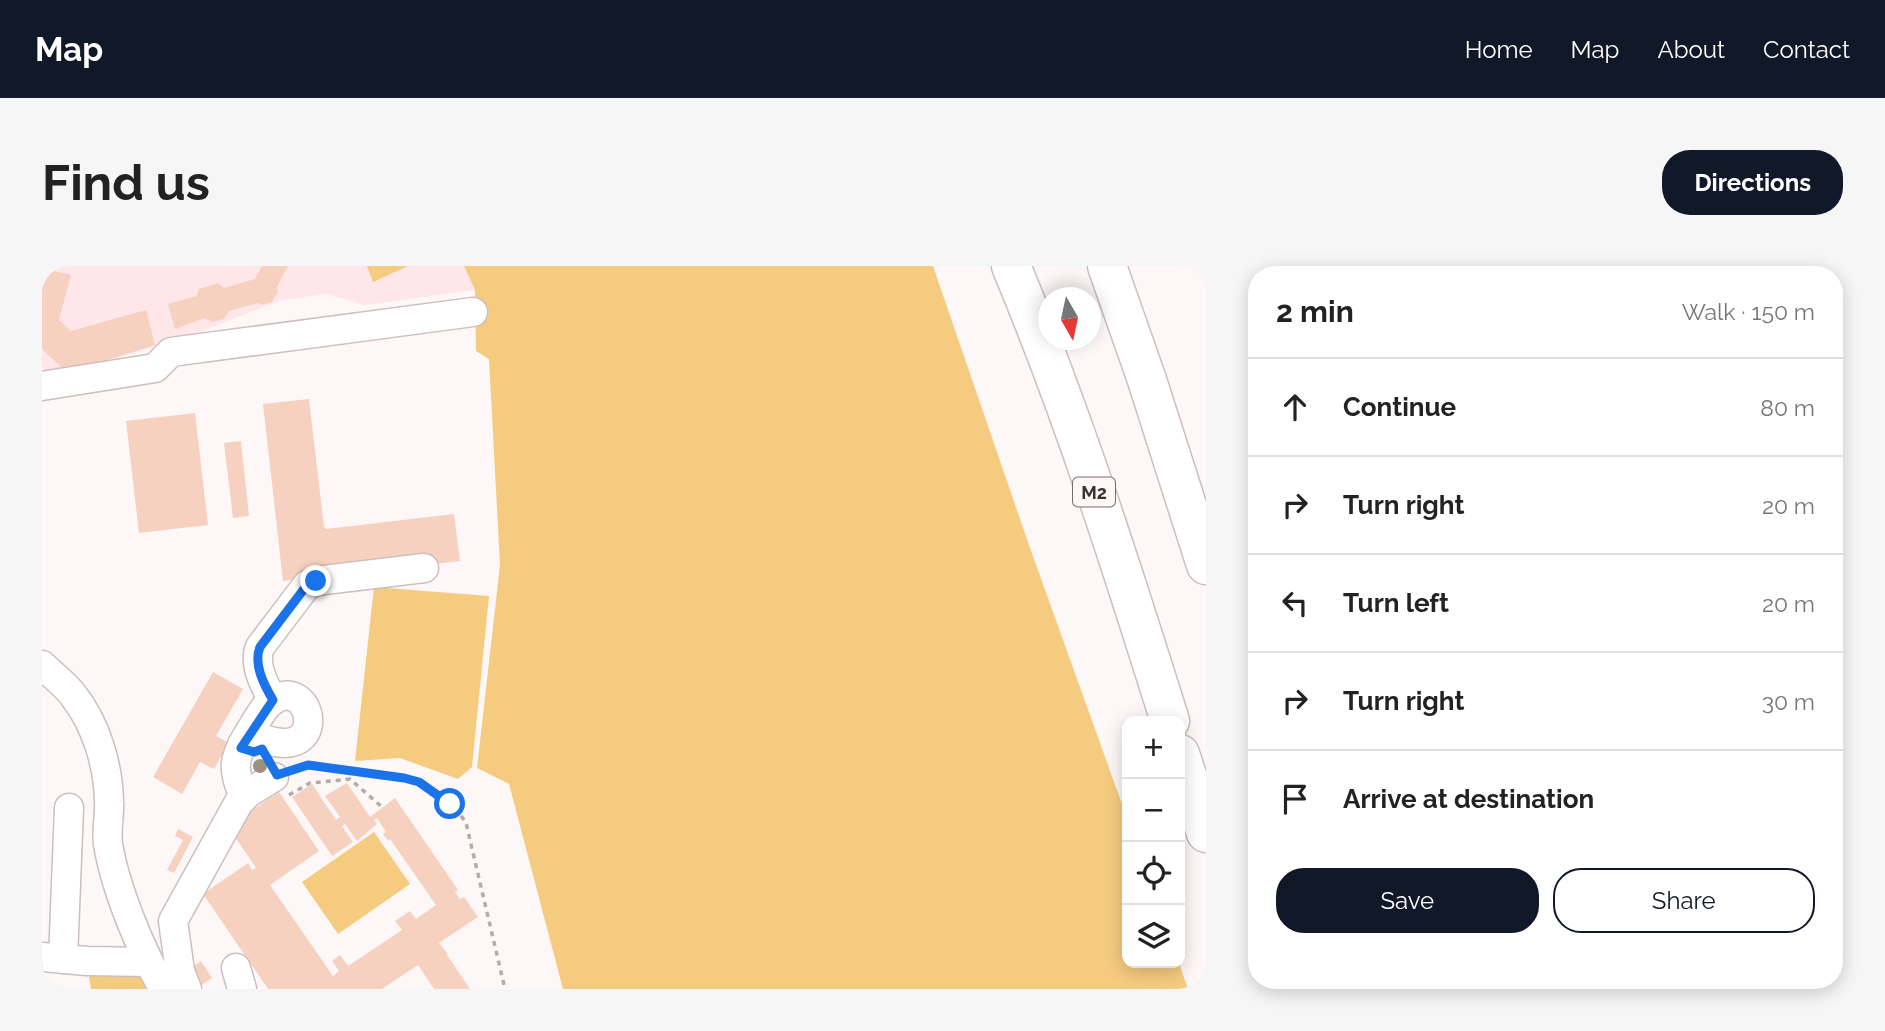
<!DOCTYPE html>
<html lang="en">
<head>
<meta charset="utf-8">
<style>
  body { margin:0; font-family:Raleway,sans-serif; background:#f6f6f6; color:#222 }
  .controls { position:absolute; right:21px; bottom:21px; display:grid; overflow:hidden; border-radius:14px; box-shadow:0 4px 18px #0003 }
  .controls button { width:63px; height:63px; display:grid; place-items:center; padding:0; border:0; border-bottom:2px solid #e0e0e0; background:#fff; color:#222; font:35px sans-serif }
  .compass { position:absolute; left:996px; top:21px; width:63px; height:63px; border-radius:50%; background:#fff; box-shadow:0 4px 18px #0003; rotate:171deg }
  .stop { position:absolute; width:21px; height:21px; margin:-16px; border:5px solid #1a73e8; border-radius:50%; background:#fff }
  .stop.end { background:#1a73e8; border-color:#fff; box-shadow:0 2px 7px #0008 }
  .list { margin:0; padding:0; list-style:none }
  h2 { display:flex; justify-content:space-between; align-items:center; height:91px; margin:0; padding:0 28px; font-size:30px }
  h2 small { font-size:23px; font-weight:400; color:#767676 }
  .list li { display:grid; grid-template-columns:46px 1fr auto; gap:21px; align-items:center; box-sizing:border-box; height:98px; padding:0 28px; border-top:2px solid #e0e0e0 }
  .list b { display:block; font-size:26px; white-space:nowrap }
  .list em { font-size:23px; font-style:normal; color:#767676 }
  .actions { display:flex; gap:14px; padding:21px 28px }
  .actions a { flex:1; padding:16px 0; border:2px solid #111827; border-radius:28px; text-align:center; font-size:24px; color:#111827 }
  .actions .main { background:#111827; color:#fff }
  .icon { flex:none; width:38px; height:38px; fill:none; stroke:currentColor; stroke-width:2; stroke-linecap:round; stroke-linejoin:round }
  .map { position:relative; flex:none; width:1164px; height:723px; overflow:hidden; border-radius:28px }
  header { display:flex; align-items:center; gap:42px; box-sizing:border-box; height:98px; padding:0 35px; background:#111827; color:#fff }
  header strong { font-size:33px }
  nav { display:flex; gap:38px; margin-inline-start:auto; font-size:24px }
  .intro { display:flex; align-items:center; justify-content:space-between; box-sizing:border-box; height:168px; padding:0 42px }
  h1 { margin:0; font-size:49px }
  .button { padding:18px 32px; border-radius:28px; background:#111827; color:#fff; font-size:24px; font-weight:700 }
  main { display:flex; gap:42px; padding:0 42px }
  aside { flex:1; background:#fff; border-radius:28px; box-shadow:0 4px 18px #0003 }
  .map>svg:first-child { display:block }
</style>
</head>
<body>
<header>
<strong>Map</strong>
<nav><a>Home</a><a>Map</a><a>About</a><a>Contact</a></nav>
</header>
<div class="intro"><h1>Find us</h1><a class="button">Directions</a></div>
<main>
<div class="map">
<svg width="1164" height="723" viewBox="0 0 1164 723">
  <rect width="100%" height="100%" fill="#fdf7f7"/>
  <path fill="#ffe6e8" d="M 0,0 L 422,0 L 433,24 L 322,39 L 284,28 L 237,35 L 134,75 L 7,111 L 0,101 Z"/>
  <g fill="#f5cb80">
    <path d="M 325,0 L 366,0 L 331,16 Z"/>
    <path d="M 422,0 L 891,0 L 988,282 L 1085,552 L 1085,697 L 1137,697 L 1146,723 L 521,723 L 467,518 L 435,502 L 458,299 L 447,93 L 434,85 L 433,24 Z"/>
    <path d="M 332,321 L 447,330 L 430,501 L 416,513 L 358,492 L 313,495 Z"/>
    <path d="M 332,566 L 368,618 L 296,668 L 260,616 Z"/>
    <path d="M 46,704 L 98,705 L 109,723 L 49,723 Z"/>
  </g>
  <g fill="#f6d1bf">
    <path d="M 220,0 L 246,0 L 235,21 L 236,26 L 230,36 L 219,39 L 216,37 L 187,45 L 182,53 L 170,56 L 163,52 L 133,63 L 126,38 L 155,30 L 157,23 L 176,17 L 182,22 L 213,13 Z"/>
    <path d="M 0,2 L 29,9 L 17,54 L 29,65 L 104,44 L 113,79 L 28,106 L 26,100 L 20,102 L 0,83 Z"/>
    <path d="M 267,133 L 282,261 L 284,263 L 412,248 L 418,295 L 241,315 L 221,138 Z"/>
    <path d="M 153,147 L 166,259 L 97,267 L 84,155 Z"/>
    <path d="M 199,175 L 207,250 L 191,252 L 182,177 Z"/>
    <path d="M 171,406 L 201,423 L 174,470 L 187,477 L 172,503 L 158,496 L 140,528 L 111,511 Z"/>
    <path d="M 305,517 L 328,551 L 353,532 L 416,624 L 413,626 L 418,633 L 422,631 L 436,651 L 397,677 L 406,688 L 405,689 L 428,723 L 392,723 L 376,699 L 340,723 L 226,723 L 161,628 L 206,597 L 210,604 L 214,602 L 191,568 L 201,561 L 196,554 L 237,526 L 277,585 L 228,619 L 291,710 L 297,705 L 290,695 L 298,689 L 306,700 L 360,664 L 353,655 L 368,645 L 374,653 L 394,639 L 348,573 L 346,575 L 341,568 L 344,566 L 335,552 L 332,554 L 335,558 L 315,575 L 303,558 L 300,560 L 311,576 L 290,590 L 250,531 L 270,518 L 294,554 L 298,551 L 283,530 Z"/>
    <path d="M 136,563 L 151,571 L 132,607 L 125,604 L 141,574 L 133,570 Z"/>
    <path d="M 159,695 L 170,712 L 155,722 L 144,705 Z"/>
  </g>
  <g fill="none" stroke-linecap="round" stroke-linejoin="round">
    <defs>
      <g id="minor">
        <path d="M 0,120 L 113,102 L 129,86 L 431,46"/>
        <path d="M 0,399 C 10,409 23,418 31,429 C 54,458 66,498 67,535 C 68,549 64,564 66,578 C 73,621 99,686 122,723"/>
        <path d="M 231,434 C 222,419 211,398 218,381 L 265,319 L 274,315 L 382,302"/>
        <path d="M 202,531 C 191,506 190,494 205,470 C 212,460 220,442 230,435 C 267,409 287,486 233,476 C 225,475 216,470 208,468"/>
        <path d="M 0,691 L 45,695 L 106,696"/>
        <path d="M 21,693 L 27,542"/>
        <path d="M 194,702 L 200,723"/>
        <path d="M 145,723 L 138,705 L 131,655 L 197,536 L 206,527 L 232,511"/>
      </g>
      <g id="highway">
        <path d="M 969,0 C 1031,148 1080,302 1128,455"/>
        <path d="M 1065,0 L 1105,114 L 1164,299"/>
        <path d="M 1138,488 L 1164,567"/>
      </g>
    </defs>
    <use href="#minor" stroke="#cebebf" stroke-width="31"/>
    <use href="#highway" stroke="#cebebf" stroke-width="41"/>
    <g stroke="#b2acac" stroke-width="3.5" stroke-dasharray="5 5" stroke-linecap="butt">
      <path d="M 253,502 C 276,496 357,507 379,517 C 397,526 413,540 424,557 L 463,723"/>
      <path d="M 247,529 L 268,517 L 308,513 L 340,541"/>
    </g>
    <use href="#minor" stroke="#fff" stroke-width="28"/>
    <use href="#highway" stroke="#fff" stroke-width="38"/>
  </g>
  <circle fill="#9e917c" cx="218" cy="500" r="7"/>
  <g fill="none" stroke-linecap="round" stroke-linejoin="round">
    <path stroke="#1a73e8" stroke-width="9" d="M 274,315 L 265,319 L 218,381 C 211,398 222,419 231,434 L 199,482 L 212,486 L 220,483 L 235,509 L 266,499 L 362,512 L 377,516 L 408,538"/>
  </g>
  <g text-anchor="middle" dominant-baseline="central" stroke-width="5" stroke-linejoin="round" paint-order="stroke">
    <rect fill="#fdf7f7" stroke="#736d6d" stroke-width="2" x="1031" y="211.5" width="42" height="29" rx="5"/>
    <g font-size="18" font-weight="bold" fill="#383232">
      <text x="1052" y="226">M2</text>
    </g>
  </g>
</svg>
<div class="controls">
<button>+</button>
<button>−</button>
<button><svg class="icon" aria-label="locate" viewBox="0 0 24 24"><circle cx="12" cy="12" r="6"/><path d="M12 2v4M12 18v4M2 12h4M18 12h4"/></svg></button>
<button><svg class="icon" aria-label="layers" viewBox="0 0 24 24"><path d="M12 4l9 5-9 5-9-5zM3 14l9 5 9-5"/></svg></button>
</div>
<svg class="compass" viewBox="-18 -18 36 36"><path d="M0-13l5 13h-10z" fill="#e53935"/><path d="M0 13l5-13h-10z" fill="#767676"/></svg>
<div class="stop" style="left:408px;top:538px"></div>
<div class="stop end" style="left:274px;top:315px"></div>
</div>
<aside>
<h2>2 min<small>Walk · 150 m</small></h2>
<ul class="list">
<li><svg class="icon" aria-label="ahead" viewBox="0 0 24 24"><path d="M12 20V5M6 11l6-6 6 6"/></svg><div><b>Continue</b></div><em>80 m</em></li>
<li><svg class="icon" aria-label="right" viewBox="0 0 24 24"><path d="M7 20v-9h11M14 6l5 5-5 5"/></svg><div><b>Turn right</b></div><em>20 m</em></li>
<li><svg class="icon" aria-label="left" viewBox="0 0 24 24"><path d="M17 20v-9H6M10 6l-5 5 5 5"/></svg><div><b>Turn left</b></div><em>20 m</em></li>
<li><svg class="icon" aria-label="right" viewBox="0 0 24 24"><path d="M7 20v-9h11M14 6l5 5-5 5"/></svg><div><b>Turn right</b></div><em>30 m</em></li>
<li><svg class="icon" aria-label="arrive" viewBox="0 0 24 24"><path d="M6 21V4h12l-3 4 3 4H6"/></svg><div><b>Arrive at destination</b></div></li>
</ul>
<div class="actions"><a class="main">Save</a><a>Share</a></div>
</aside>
</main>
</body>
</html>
